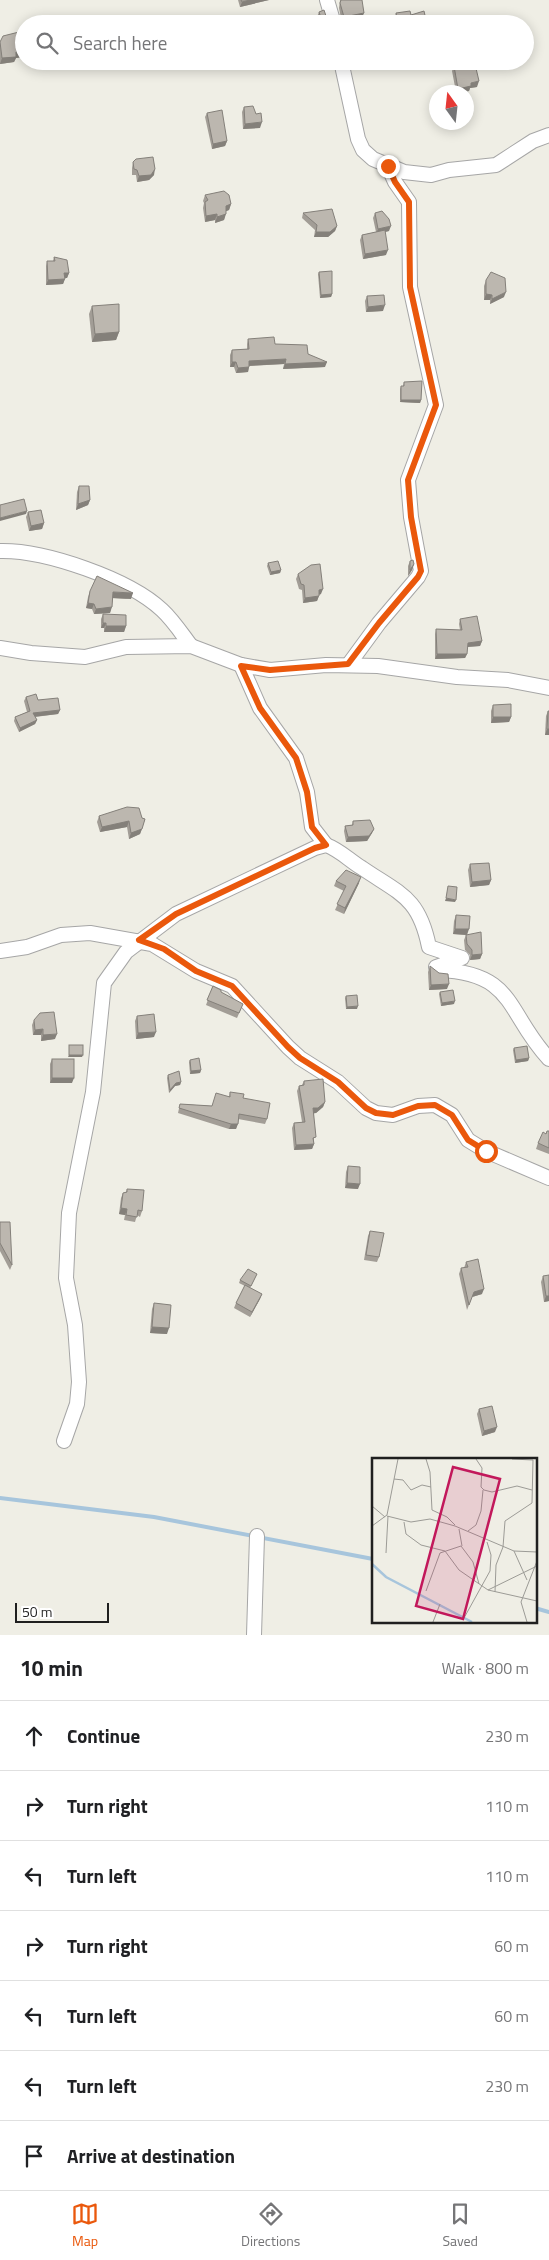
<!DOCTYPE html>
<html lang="en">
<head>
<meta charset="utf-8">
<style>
  body { margin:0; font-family:"Titillium Web",sans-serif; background:#f2f2f2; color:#202124 }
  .compass { position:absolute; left:429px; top:85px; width:45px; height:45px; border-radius:50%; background:#fff; box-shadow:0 2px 12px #0003; rotate:345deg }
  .scale { position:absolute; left:15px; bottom:12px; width:94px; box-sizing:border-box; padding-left:5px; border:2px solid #1f1f1f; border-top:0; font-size:14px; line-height:18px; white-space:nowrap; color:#1f1f1f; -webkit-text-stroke:4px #fff; paint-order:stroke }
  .stop { position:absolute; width:15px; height:15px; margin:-11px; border:4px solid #ea580c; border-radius:50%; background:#fff }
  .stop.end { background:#ea580c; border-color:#fff; box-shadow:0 1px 5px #0008 }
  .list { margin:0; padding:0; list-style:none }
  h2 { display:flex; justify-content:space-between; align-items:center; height:65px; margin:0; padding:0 20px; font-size:21px }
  h2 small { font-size:16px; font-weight:400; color:#757577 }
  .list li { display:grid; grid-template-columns:32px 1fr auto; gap:15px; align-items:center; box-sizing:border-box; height:70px; padding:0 20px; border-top:1px solid #e0e0e0 }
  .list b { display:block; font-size:19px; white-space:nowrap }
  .list em { font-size:16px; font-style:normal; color:#757577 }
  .icon { flex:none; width:28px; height:28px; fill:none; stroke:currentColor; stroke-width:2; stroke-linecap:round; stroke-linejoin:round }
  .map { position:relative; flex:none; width:549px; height:1635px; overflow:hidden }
  .search { position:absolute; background:#fff; box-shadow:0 2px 12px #0003; left:15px; right:15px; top:15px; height:55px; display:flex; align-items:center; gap:12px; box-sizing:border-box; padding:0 18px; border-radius:28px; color:#757577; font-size:19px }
  .sheet { height:555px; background:#fff }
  nav { display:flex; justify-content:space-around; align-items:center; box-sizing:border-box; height:70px; border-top:1px solid #e0e0e0; background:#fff; font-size:14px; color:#757577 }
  nav a { display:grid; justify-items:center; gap:2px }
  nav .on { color:#ea580c }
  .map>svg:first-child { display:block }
</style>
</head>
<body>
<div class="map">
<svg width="549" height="1635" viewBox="0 0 549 1635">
  <rect width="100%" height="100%" fill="#efeee5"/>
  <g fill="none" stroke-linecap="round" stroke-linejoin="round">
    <g stroke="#a7c5dc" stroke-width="4">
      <path d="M 0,1498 L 154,1517 L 373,1559"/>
      <path d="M 535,1608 L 549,1612"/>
    </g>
    <defs>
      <g id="minor">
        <path d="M 327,0 L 334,24"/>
        <path d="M 341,61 L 358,139 L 363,150 L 373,159 L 404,172 L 431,175 L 449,170 L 496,165 L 533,141 L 549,135"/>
        <path d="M 0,551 C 45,550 129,579 162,610 C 173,620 182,634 191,646"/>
        <path d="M 0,648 L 31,653 L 85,657 L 126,647 L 191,646 L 241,665 L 270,670 L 326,665 L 378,666 L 457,677 L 508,680 L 549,688"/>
        <path d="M 349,664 L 379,623 L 418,577 L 421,571 L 411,517 L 408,480 L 436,405 L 410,287 L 409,202 L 395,182 L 388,166"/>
        <path d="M 241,665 L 260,708 L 296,758 L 307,792 L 312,827 L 326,845"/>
        <path d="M 0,951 L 27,947 L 61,935 L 90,933 L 152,944 L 196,971 L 232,986 L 288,1047 L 300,1058 L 338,1082 L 366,1108 L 376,1113 L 393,1115 L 418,1106 L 435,1105 L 452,1115 L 468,1140 L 486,1151 L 549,1178"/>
        <path d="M 64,1441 L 77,1404 L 79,1382 L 75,1325 L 66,1278 L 69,1213 L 93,1092 L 104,983 L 126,952 L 176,914 L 315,848 L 326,845 C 340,850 350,861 362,868 C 400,894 419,897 429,947 L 462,958 L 436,967 L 439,970 C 516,973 506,1013 549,1059"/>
        <path d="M 254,1635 L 257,1536"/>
      </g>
    </defs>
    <use href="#minor" stroke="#a6a6a6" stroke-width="16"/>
    <use href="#minor" stroke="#fff" stroke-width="14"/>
  </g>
  <g fill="#a29d96">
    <path d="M 238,0 L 269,0 L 240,7 Z"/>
    <path d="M 340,0 L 362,0 L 362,18 L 342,23 L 339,8 Z"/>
    <path d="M 319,12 L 328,22 L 330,24 L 319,24 L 317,17 Z"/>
    <path d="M 396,13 L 411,15 L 427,24 L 395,24 L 395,17 Z"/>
    <path d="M 24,38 L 23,57 L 16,58 L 14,62 L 0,64 L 0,42 Z"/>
    <path d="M 454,66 L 477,87 L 470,88 L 469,91 L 464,92 L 456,92 L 452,71 Z"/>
    <path d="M 244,107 L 256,114 L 260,128 L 243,129 L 242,112 Z"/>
    <path d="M 207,113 L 227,141 L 225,146 L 212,149 L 205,117 Z"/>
    <path d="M 133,162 L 154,175 L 149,180 L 137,182 L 136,175 L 132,175 L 132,168 Z"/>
    <path d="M 205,195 L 231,204 L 229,210 L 226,211 L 224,220 L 215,223 L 215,220 L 205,222 L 203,208 L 204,203 L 203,201 Z"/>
    <path d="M 303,213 L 337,226 L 335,231 L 328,237 L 314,237 L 315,230 L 302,218 Z"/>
    <path d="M 375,213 L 389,231 L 385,232 L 386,255 L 363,259 L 360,240 L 362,235 L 376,232 L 373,218 Z"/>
    <path d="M 54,257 L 69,273 L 67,278 L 65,278 L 63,284 L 46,285 L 46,266 L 47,261 L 53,261 Z"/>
    <path d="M 319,272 L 332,294 L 331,297 L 320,298 L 318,274 Z"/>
    <path d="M 486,280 L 504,297 L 490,304 L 490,300 L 484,300 L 484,286 Z"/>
    <path d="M 367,296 L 383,311 L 366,312 L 365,301 Z"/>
    <path d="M 92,306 L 119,332 L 116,340 L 92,342 L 89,314 Z"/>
    <path d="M 248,339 L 275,344 L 308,354 L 325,367 L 283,369 L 284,364 L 249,366 L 248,372 L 236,373 L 234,367 L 230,367 L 230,355 L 232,350 L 247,349 L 247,344 Z"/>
    <path d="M 404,382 L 421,400 L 420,403 L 400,402 L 400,389 L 401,386 L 403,386 Z"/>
    <path d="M 79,486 L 90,500 L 88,505 L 76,510 L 77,492 Z"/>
    <path d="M 28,512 L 44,523 L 42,529 L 29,531 L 26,517 Z"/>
    <path d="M 410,561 L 414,564 L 412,570 L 408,576 L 408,566 Z"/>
    <path d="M 268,563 L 281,570 L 280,573 L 270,575 L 267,566 Z"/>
    <path d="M 298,574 L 321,594 L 319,595 L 317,601 L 303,603 L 302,590 L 299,589 L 296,579 Z"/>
    <path d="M 90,591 L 131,599 L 113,598 L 110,613 L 94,614 L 92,609 L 86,608 L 88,597 Z"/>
    <path d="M 103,614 L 126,626 L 124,632 L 104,632 L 104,628 L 101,628 L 101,619 Z"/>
    <path d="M 460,619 L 482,641 L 480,646 L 467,647 L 467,654 L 465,658 L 435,659 L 435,634 L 436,629 L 460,630 L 459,624 Z"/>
    <path d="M 26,697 L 38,700 L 60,710 L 58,714 L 35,717 L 37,720 L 35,724 L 19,732 L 14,721 L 15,717 L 27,712 L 24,701 Z"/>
    <path d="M 493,705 L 511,717 L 509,722 L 491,723 L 491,711 Z"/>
    <path d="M 548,711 L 549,711 L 549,735 L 545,735 L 546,716 Z"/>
    <path d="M 99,816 L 142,818 L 145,819 L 140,834 L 129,839 L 127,827 L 100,832 L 97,822 Z"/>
    <path d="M 353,821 L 374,829 L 372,833 L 367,841 L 346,842 L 344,831 L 345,826 L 352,825 Z"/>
    <path d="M 470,864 L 491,880 L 489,885 L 470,887 L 468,870 Z"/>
    <path d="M 336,881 L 359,883 L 344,914 L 335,910 L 344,891 L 334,886 Z"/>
    <path d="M 456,915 L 467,935 L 482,954 L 480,959 L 470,960 L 470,955 L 465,950 L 464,940 L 466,935 L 467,935 L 453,934 L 454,921 Z"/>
    <path d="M 430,966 L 447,989 L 429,990 L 428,972 Z"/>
    <path d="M 213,986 L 241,1009 L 237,1018 L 206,1005 Z"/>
    <path d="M 440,992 L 454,1004 L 441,1006 L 439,994 Z"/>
    <path d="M 346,996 L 357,1009 L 346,1009 L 345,998 Z"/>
    <path d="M 137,1016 L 154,1037 L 136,1039 L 135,1021 Z"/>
    <path d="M 34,1020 L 55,1039 L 41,1041 L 41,1035 L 33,1035 L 32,1025 Z"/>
    <path d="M 514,1048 L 529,1058 L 528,1061 L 515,1063 L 513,1050 Z"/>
    <path d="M 52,1059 L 72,1083 L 50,1083 L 50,1064 Z"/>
    <path d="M 190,1060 L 201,1070 L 200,1073 L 190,1074 L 189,1062 Z"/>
    <path d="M 168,1075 L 181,1082 L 180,1085 L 175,1086 L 169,1093 L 167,1078 Z"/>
    <path d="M 304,1081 L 325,1102 L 323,1107 L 316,1113 L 314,1113 L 314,1144 L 312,1149 L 294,1150 L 292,1128 L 294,1123 L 302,1122 L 297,1091 L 299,1086 L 302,1085 Z"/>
    <path d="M 230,1092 L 243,1098 L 267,1119 L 265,1124 L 238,1119 L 236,1129 L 229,1129 L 178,1113 L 180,1104 L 212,1106 L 229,1097 Z"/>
    <path d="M 549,1131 L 549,1154 L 536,1149 L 538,1143 L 546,1134 Z"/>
    <path d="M 348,1166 L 358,1189 L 345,1188 L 346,1172 Z"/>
    <path d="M 127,1189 L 142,1211 L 140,1217 L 137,1215 L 135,1222 L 124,1220 L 125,1215 L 119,1214 L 121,1198 L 123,1193 L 126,1192 Z"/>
    <path d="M 0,1222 L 12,1265 L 10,1270 L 0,1251 Z"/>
    <path d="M 370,1231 L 379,1257 L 377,1262 L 364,1260 L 368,1236 Z"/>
    <path d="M 466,1262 L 482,1294 L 472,1297 L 467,1310 L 459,1274 L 461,1268 L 464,1268 Z"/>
    <path d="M 257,1274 L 250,1288 L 262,1294 L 260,1299 L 250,1317 L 234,1308 L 236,1303 L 245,1286 L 239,1283 L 240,1280 Z"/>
    <path d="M 543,1276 L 549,1301 L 544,1302 L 541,1282 Z"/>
    <path d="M 154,1303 L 167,1334 L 150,1333 L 152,1309 Z"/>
    <path d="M 479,1409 L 495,1432 L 482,1436 L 477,1414 Z"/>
  </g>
  <g fill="#84807a">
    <path d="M 250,0 L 269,0 L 240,7 L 242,2 Z"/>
    <path d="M 364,13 L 362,18 L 342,23 L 344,17 Z"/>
    <path d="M 16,52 L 24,52 L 23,57 L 16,58 L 14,62 L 0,64 L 2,58 Z"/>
    <path d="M 479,81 L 477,87 L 470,88 L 469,91 L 464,92 L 457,92 L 458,89 L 471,83 Z"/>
    <path d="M 262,122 L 260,128 L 243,129 L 245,124 Z"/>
    <path d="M 227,141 L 225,146 L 212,149 L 213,144 Z"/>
    <path d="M 155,169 L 154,175 L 149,180 L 137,182 L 139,176 Z"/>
    <path d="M 231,204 L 229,210 L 224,212 L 226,206 Z"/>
    <path d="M 217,214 L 215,220 L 205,222 L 206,216 Z"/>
    <path d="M 226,214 L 224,220 L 215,223 L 217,217 Z"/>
    <path d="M 337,226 L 335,231 L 328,237 L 314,237 L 316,232 Z"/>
    <path d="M 391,226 L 389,231 L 376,234 L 378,229 Z"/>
    <path d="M 388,250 L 386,255 L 363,259 L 365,254 Z"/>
    <path d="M 64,273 L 69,273 L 67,278 L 62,278 Z"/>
    <path d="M 65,279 L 63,284 L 46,285 L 48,280 Z"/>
    <path d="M 506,292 L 504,297 L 490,304 L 492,299 Z"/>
    <path d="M 332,294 L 331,297 L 320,298 L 321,295 Z"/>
    <path d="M 486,294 L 492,295 L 490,300 L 484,300 Z"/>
    <path d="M 385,305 L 383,311 L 366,312 L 368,307 Z"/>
    <path d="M 119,332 L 116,340 L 92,342 L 95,334 Z"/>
    <path d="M 286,359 L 284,364 L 247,366 L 249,361 Z"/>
    <path d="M 232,362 L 236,362 L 234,367 L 230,367 Z"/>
    <path d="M 327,362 L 325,367 L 283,369 L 285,364 Z"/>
    <path d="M 249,367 L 248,372 L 236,373 L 238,368 Z"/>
    <path d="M 401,400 L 421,400 L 420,403 L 400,402 Z"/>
    <path d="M 90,500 L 88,505 L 76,510 L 78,504 Z"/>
    <path d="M 27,511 L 26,514 L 0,521 L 0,518 Z"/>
    <path d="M 44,523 L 42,529 L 29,531 L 31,526 Z"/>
    <path d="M 414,564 L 412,570 L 408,576 L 410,570 Z"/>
    <path d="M 281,570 L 280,573 L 270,575 L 271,572 Z"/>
    <path d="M 323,589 L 321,594 L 317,595 L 319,590 Z"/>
    <path d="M 113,592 L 133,593 L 131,599 L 111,598 Z"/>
    <path d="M 319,596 L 317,601 L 303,603 L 305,598 Z"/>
    <path d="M 88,603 L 94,604 L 92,609 L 86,608 Z"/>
    <path d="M 112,607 L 110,613 L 94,614 L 96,609 Z"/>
    <path d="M 103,623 L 106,623 L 104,628 L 101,628 Z"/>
    <path d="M 106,626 L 126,626 L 124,632 L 104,632 Z"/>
    <path d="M 482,641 L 480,646 L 466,647 L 468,643 Z"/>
    <path d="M 437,654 L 467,654 L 465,658 L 435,659 Z"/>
    <path d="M 60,710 L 58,714 L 32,717 L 33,713 Z"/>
    <path d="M 493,717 L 511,717 L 509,722 L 491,723 Z"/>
    <path d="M 37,720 L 35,724 L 19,732 L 20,728 Z"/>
    <path d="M 547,729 L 549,729 L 549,735 L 545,735 Z"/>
    <path d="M 129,821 L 127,827 L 100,832 L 102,827 Z"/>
    <path d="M 142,829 L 140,834 L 129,839 L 131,833 Z"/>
    <path d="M 374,829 L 372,833 L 367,841 L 346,842 L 348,837 Z"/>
    <path d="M 361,877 L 359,883 L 344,914 L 345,908 Z"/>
    <path d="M 491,880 L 489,885 L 470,887 L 472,882 Z"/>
    <path d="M 446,898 L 456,900 L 455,902 L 445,901 Z"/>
    <path d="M 455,929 L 469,929 L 467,935 L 453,934 Z"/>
    <path d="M 482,954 L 480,959 L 470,960 L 472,955 Z"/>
    <path d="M 449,984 L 447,989 L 429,990 L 431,985 Z"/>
    <path d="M 455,1001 L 454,1004 L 441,1006 L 442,1003 Z"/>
    <path d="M 358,1006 L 357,1009 L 346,1009 L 347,1007 Z"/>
    <path d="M 43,1029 L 41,1035 L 33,1035 L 35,1030 Z"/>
    <path d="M 156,1032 L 154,1037 L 136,1039 L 138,1033 Z"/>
    <path d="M 57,1034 L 55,1039 L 41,1041 L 43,1035 Z"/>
    <path d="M 69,1055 L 83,1055 L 82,1057 L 68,1057 Z"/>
    <path d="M 529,1058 L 528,1061 L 515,1063 L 516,1060 Z"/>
    <path d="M 201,1070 L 200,1073 L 190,1074 L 191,1071 Z"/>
    <path d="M 52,1078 L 74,1078 L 72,1083 L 50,1083 Z"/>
    <path d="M 181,1082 L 180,1085 L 175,1086 L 169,1093 L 170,1090 L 176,1083 Z"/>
    <path d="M 325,1102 L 323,1107 L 316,1113 L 311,1114 L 313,1108 Z"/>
    <path d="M 231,1124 L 238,1124 L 236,1129 L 229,1129 Z"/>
    <path d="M 314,1144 L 312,1149 L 294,1150 L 296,1145 Z"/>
    <path d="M 347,1183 L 360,1184 L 358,1189 L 345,1188 Z"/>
    <path d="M 121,1208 L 127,1209 L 125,1215 L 119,1214 Z"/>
    <path d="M 484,1289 L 482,1294 L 472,1297 L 474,1292 Z"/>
    <path d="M 262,1294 L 260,1299 L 250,1317 L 252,1312 Z"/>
    <path d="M 546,1296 L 549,1296 L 549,1301 L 544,1302 Z"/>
    <path d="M 152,1327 L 169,1328 L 167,1334 L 150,1333 Z"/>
    <path d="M 497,1427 L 495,1432 L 482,1436 L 484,1431 Z"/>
  </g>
  <g fill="#bcb7af" stroke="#84807a">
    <path d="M 241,0 L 250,0 L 242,2 Z"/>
    <path d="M 341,0 L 362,0 L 364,13 L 344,17 L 340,3 Z"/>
    <path d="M 324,10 L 328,22 L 330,24 L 323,24 L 319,12 Z"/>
    <path d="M 410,11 L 411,15 L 424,11 L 427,24 L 409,24 L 408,22 L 398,24 L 396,13 Z"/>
    <path d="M 23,31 L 24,52 L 16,52 L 16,57 L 2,58 L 0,42 L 3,36 Z"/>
    <path d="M 462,63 L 464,66 L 475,64 L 479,81 L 471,83 L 471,86 L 458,89 L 454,66 Z"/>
    <path d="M 253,106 L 256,114 L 261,113 L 262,122 L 245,124 L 244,107 Z"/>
    <path d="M 222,110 L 227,141 L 213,144 L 207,113 Z"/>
    <path d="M 153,157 L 155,169 L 151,175 L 139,176 L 137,170 L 134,169 L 133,162 L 136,159 Z"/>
    <path d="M 224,191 L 229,195 L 231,204 L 226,206 L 226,214 L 217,217 L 217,214 L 206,216 L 205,202 L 208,200 L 205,195 Z"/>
    <path d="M 332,209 L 337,226 L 330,232 L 316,232 L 317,225 L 303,213 Z"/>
    <path d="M 382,211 L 389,219 L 391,226 L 378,229 L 375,213 Z"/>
    <path d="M 385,230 L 388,250 L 365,254 L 362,235 Z"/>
    <path d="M 54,257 L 67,260 L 69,273 L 64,273 L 65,279 L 48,280 L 47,261 L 55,261 Z"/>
    <path d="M 332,271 L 332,294 L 321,295 L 319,272 Z"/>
    <path d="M 491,272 L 505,278 L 506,292 L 492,299 L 492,295 L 486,294 L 486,280 Z"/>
    <path d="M 384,295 L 385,305 L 368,307 L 367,296 Z"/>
    <path d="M 119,304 L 119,332 L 95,334 L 92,306 Z"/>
    <path d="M 274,337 L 275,344 L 307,345 L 308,354 L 327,362 L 285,364 L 286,359 L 249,361 L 249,367 L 238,368 L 236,362 L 232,362 L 232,350 L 249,349 L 248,339 Z"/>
    <path d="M 422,381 L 421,400 L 401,400 L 401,386 L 404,386 L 404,382 Z"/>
    <path d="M 79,486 L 89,486 L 90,500 L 78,504 Z"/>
    <path d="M 24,499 L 27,511 L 0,518 L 0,505 Z"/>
    <path d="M 41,510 L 44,523 L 31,526 L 28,512 Z"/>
    <path d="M 413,560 L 414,564 L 410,570 L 410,561 Z"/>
    <path d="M 278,561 L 281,570 L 271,572 L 268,563 Z"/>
    <path d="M 320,564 L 323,589 L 319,590 L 319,596 L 305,598 L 304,585 L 301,584 L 298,574 L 311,565 Z"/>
    <path d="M 97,576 L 133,593 L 113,592 L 112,607 L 96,609 L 94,604 L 88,603 L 90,591 Z"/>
    <path d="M 103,614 L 126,615 L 126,626 L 106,626 L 106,623 L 103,623 Z"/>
    <path d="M 477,616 L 482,641 L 468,643 L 467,654 L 437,654 L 436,629 L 462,630 L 460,619 Z"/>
    <path d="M 36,694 L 38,700 L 58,698 L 60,710 L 33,713 L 37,720 L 20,728 L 15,717 L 30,711 L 26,697 Z"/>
    <path d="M 511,704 L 511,717 L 493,717 L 493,705 Z"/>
    <path d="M 548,711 L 549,711 L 549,729 L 547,729 Z"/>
    <path d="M 127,807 L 139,808 L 142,818 L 145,819 L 142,829 L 131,833 L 129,821 L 102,827 L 99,816 Z"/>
    <path d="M 370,820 L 374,829 L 369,836 L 348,837 L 345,826 L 353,825 L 353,821 Z"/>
    <path d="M 489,863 L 491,880 L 472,882 L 470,864 Z"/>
    <path d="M 346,870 L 361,877 L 345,908 L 337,904 L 346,886 L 336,881 Z"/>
    <path d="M 448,886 L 457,887 L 456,900 L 446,898 Z"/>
    <path d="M 456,915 L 470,916 L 469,929 L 455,929 Z"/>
    <path d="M 481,932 L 482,954 L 472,955 L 472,950 L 467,944 L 466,935 Z"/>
    <path d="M 430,966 L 439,973 L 448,974 L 449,984 L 431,985 Z"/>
    <path d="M 213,986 L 221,990 L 221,992 L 243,1004 L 239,1013 L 207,1000 Z"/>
    <path d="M 453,990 L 455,1001 L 442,1003 L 440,992 Z"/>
    <path d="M 357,995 L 358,1006 L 347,1007 L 346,996 Z"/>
    <path d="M 54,1012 L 57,1034 L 43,1035 L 43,1029 L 35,1030 L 34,1020 L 40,1013 Z"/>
    <path d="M 154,1014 L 156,1032 L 138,1033 L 137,1016 Z"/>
    <rect x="69" y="1045" width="14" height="10"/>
    <path d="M 527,1046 L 529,1058 L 516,1060 L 514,1048 Z"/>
    <path d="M 199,1058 L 201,1070 L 191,1071 L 190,1060 Z"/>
    <rect x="52" y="1059" width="22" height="19"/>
    <path d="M 179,1071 L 181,1082 L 176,1083 L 170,1090 L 168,1075 Z"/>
    <path d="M 323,1079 L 325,1102 L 318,1108 L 313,1108 L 316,1137 L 313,1138 L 314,1144 L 296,1145 L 294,1123 L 305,1122 L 299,1086 L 304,1085 L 304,1081 Z"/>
    <path d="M 230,1092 L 244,1094 L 243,1098 L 270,1103 L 267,1119 L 239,1114 L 238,1124 L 231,1124 L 179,1108 L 180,1104 L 212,1106 L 216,1093 L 230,1097 Z"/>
    <path d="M 547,1131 L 549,1131 L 549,1148 L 538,1143 L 543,1132 L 546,1134 Z"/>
    <path d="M 348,1166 L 360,1167 L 360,1184 L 347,1183 Z"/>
    <path d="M 127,1189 L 144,1190 L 142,1211 L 138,1210 L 137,1217 L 126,1215 L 127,1209 L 121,1208 L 123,1193 L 127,1192 Z"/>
    <path d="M 0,1222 L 10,1222 L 12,1265 L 0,1243 Z"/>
    <path d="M 370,1231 L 384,1233 L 379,1257 L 366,1255 Z"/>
    <path d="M 478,1259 L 484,1289 L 474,1292 L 469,1305 L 461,1268 L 468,1267 L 466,1262 Z"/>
    <path d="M 248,1269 L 257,1274 L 251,1286 L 240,1280 Z"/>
    <path d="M 549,1275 L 549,1296 L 546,1296 L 543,1276 Z"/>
    <path d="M 245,1285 L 262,1294 L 252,1312 L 236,1303 Z"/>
    <path d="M 154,1303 L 171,1305 L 169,1328 L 152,1327 Z"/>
    <path d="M 492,1406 L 497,1427 L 484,1431 L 479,1409 Z"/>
  </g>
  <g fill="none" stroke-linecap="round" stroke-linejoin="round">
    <path stroke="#ea580c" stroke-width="6" d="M 388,166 L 395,182 L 409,202 L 410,287 L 436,405 L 408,480 L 411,517 L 421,571 L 418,577 L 379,623 L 348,664 L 270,670 L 241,666 L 260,708 L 296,758 L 307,792 L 312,827 L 326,845 L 315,848 L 176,914 L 139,940 L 164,949 L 196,971 L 232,986 L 288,1047 L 300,1058 L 338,1082 L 366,1108 L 376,1113 L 393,1115 L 418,1106 L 435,1105 L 452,1115 L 468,1140 L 486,1151"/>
  </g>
  <g transform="translate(372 1458)">
    <rect width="165" height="165" fill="#efeee5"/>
    <path fill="none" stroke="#a7c5dc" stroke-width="2.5" d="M 0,106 L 14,119 L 100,164"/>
    <path fill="none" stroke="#9c9b96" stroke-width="1" d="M 54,1 L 58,14 L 60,52 L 75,59 L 83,67M 104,1 L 110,10 L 109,29 L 112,32 L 120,34 L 145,28 L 160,32M 140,1 L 161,2M 22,21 L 31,22 L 39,32 L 50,27 L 59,29M 0,48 L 13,59M 15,58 L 39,64 L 58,61 L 83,68 L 142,93 L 165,94M 32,64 L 34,76 L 49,87 L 73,93 L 87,112 L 116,132 L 165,143M 0,68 L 15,57 L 26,1M 87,71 L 90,88M 96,73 L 104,67 L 109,53 L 111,32M 142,93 L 155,122M 14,95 L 16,58M 116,132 L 165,108M 54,133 L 68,95 L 89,88 L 101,104 L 107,126M 123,134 L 124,107 L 131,89 L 133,63 L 160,45 L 161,2M 92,160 L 118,113 L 119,97 L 115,84M 61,164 L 68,146M 155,164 L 149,144 L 165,103"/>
    <path fill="#c2185b" fill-opacity="0.15" stroke="#c2185b" stroke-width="2.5" d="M 81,9 L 128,21 L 91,161 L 44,148 Z"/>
    <rect width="165" height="165" fill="none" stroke="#1f1f1f" stroke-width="2.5"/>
  </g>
</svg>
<svg class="compass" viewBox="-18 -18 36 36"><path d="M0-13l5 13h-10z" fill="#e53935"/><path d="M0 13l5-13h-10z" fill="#757577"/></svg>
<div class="scale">50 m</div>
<div class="stop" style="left:486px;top:1151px"></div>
<div class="stop end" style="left:388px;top:166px"></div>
<div class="search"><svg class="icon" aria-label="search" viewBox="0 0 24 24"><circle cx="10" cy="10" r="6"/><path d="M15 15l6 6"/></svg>Search here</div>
</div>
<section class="sheet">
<h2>10 min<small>Walk · 800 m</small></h2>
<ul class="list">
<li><svg class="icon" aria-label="ahead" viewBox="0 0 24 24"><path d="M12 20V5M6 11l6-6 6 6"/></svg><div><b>Continue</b></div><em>230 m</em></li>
<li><svg class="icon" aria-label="right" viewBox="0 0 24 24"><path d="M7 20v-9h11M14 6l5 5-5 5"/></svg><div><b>Turn right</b></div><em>110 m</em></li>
<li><svg class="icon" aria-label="left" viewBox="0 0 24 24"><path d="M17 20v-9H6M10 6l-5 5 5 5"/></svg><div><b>Turn left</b></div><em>110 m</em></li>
<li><svg class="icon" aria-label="right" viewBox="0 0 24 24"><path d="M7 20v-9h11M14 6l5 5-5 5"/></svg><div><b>Turn right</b></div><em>60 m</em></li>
<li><svg class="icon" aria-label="left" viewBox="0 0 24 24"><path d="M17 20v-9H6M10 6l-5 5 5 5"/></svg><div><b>Turn left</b></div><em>60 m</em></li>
<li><svg class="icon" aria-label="left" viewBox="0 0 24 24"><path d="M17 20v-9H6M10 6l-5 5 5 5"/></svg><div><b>Turn left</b></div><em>230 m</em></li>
<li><svg class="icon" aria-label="arrive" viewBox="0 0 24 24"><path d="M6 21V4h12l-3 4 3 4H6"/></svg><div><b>Arrive at destination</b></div></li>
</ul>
</section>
<nav>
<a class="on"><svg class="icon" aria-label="map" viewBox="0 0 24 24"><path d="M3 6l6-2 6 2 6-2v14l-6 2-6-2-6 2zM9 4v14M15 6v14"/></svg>Map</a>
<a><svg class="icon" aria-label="directions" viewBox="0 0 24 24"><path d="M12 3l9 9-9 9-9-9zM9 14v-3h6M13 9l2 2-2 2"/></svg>Directions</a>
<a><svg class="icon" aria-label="saved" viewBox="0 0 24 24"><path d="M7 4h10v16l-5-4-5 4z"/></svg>Saved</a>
</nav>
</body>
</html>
